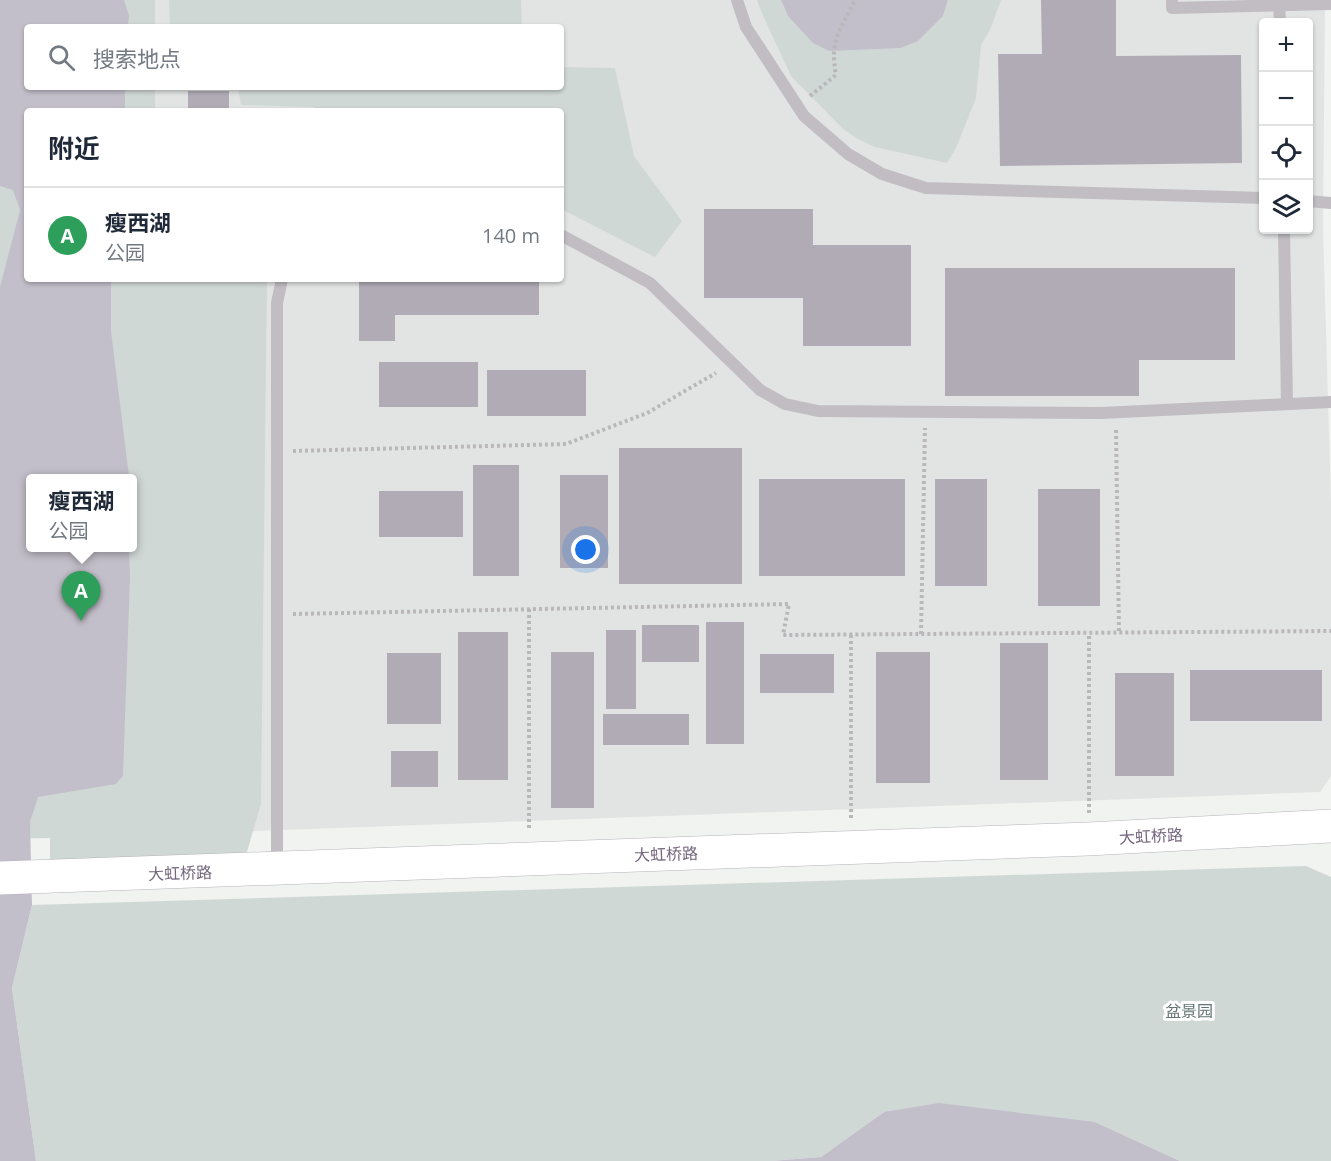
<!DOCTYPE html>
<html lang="zh">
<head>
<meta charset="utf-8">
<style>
  body { margin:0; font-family:"Open Sans","Noto Sans SC",sans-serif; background:#f2f2f3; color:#1f2937 }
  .controls { position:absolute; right:18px; top:18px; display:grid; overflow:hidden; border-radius:6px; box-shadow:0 2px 4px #0004 }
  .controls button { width:54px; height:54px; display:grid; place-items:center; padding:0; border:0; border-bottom:2px solid #e0e1e3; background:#fff; color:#1f2937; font:30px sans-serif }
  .you { position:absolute; left:586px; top:550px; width:21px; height:21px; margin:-15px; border:4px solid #fff; border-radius:50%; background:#1a73e8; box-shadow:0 0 0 9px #1a73e833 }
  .badge { display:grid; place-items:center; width:39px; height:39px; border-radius:50%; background:#1a73e8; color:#fff; font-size:20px; font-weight:700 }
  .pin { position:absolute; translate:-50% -50px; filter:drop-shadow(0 2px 3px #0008) }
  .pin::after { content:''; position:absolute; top:32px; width:21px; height:18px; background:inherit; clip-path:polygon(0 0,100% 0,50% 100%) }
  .popup { position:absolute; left:26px; top:474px; width:111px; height:78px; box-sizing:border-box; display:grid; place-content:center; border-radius:6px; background:#fff; filter:drop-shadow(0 2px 4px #0005); font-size:20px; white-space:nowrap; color:#747a83 }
  .popup b { font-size:22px; color:#1f2937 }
  .popup::after { content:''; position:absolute; left:50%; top:100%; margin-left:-12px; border:12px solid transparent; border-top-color:#fff }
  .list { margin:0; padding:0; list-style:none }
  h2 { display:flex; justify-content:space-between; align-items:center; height:78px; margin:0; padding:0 24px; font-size:26px }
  h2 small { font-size:20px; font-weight:400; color:#747a83 }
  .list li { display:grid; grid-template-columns:39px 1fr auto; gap:18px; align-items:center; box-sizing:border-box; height:96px; padding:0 24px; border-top:2px solid #e0e1e3 }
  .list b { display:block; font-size:22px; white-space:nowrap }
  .list p { margin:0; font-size:20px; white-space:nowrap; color:#747a83 }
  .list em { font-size:20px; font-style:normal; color:#747a83 }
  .icon { flex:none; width:33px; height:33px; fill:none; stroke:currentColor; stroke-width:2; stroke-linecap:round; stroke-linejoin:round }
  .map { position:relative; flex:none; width:1331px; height:1161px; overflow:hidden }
  .search { position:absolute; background:#fff; box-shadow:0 2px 4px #0004; left:24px; top:24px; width:540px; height:66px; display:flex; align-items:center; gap:15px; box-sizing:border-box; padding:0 21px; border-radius:6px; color:#747a83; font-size:22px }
  .panel { position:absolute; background:#fff; box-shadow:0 2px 4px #0004; left:24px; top:108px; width:540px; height:174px; border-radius:6px }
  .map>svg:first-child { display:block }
</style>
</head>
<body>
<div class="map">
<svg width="1331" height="1161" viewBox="0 0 1331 1161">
  <rect width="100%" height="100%" fill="#f0f3f0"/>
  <path fill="#e2e4e3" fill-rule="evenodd" d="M 155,0 L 1325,0 L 1323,229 L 1331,500 L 1331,776 L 1320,792 L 173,834 L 153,279 L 561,279 L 561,111 L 155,111 L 155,87 L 561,87 L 561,27 L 155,27 ZM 1264,22 L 1308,22 L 1308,230 L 1264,230 Z"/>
  <g fill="#d0d8d6" fill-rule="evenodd">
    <path d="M 0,0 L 155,0 L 155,27 L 27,27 L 27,87 L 155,87 L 155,111 L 27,111 L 27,279 L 267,279 L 261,804 L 246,855 L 50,861 L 50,838 L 0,839 ZM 30,478 L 132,478 L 132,548 L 30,548 Z"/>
    <path d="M 169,0 L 521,0 L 522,27 L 170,27 Z"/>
    <path d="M 757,0 L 781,0 L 788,16 L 918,41 L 943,16 L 948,0 L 1001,0 L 990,30 L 981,45 L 976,98 L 956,148 L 947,163 L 875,147 L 858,139 L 843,129 L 791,76 L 761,11 Z"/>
    <path d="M 561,67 L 615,68 L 634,156 L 682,221 L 655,257 L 561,209 L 561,111 L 317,111 L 314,107 L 241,105 L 238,87 L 561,87 Z"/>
    <path d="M 1306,866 L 1331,877 L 1331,1161 L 1180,1161 L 1095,1122 L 884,1112 L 821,1157 L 771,1161 L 36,1161 L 12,988 L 32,905 Z"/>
  </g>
  <g fill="#c3bfca">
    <path d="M 0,0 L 124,0 L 129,16 L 128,27 L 27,27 L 27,87 L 125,87 L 125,111 L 27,111 L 27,279 L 111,279 L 111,331 L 128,468 L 129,478 L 30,478 L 30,548 L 129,548 L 130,577 L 123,776 L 116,784 L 38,797 L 30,822 L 32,905 L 12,988 L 36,1161 L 0,1161 L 0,287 L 20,210 L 13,190 L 0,186 Z"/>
    <path d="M 781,0 L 948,0 L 943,16 L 918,41 L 901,48 L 829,51 L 813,43 L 788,16 Z"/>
    <path d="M 939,1103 L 1095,1122 L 1180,1161 L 771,1161 L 821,1157 L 884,1112 Z"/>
  </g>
  <g fill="#b0abb5">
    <path d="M 1041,0 L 1116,0 L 1116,56 L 1241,55 L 1242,163 L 1000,166 L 998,54 L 1042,54 Z"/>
    <rect x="188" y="91" width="41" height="20"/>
    <path d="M 704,209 L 813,209 L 813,245 L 911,245 L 911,346 L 803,346 L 803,298 L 704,298 Z"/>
    <path d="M 945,268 L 1235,268 L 1235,360 L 1139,360 L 1139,396 L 945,396 Z"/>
    <path d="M 359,279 L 539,279 L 539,315 L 395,315 L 395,341 L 359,341 Z"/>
    <rect x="379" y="362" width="99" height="45"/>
    <rect x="487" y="370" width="99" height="46"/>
    <rect x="619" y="448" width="123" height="136"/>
    <rect x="473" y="465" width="46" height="111"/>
    <rect x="560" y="475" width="48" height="93"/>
    <rect x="759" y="479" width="146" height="97"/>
    <rect x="935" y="479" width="52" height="107"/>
    <rect x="1038" y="489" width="62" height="117"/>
    <rect x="379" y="491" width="84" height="46"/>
    <rect x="706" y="622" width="38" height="122"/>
    <rect x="642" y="625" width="57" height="37"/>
    <rect x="606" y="630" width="30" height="79"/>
    <rect x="458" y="632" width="50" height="148"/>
    <rect x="1000" y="643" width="48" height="137"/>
    <rect x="551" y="652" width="43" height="156"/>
    <rect x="876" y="652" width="54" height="131"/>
    <rect x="387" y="653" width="54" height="71"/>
    <rect x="760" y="654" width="74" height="39"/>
    <rect x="1190" y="670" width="132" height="51"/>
    <rect x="1115" y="673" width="59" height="103"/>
    <rect x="603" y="714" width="86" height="31"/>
    <rect x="391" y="751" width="47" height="36"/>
  </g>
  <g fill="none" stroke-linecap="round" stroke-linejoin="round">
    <defs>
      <path id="secondary" d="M 0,878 L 1088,839 L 1331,826"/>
    </defs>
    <use href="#secondary" stroke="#b6b2ba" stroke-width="34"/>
    <g stroke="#bab7bb" stroke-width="4" stroke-dasharray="3 3" stroke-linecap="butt">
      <path d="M 810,96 L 836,75 C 829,39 841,30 855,0"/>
      <path d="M 1116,430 L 1119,633"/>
      <path d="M 293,451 L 566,444 L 647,413 L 716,373"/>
      <path d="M 529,609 L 529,830"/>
      <path d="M 293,614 L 789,604 L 783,635 L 1331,631"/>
      <path d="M 921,634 L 925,428"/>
      <path d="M 851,635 L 851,820"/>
      <path d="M 1089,813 L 1089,634"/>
    </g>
    <g stroke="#c1bdc3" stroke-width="12">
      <path d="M 737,0 L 746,27 L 804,116 L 848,154 L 882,174 L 926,188 L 1264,198"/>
      <path d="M 1172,0 L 1172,8 L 1331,4"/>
      <path d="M 1279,6 L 1280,22"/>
      <path d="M 1308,201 L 1331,203"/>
      <path d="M 1284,230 L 1287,404"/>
      <path d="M 561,235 L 650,283 L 760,390 L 785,404 L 818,411 L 1101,413 L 1331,402"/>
      <path d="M 277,868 L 277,303 L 282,279"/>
    </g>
    <use href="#secondary" stroke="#fff" stroke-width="33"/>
  </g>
  <g text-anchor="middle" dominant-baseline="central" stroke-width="6" stroke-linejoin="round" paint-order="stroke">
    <g font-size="16" fill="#73667d" stroke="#fff">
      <text transform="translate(1151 836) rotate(-3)">大虹桥路</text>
      <text transform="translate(666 854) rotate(-2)">大虹桥路</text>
      <text transform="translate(180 873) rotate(-2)">大虹桥路</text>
    </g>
    <g font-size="16" fill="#647574" stroke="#fff">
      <text x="1189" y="1011">盆景园</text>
    </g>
  </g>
</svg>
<div class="controls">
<button>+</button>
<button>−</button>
<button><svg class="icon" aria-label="locate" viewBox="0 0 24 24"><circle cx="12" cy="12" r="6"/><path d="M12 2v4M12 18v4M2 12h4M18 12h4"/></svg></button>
<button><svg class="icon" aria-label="layers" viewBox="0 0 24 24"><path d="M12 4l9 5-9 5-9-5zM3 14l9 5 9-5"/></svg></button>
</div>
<div class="you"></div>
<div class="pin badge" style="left:81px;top:621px;background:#2e9e5b">A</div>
<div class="popup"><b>瘦西湖</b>公园</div>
<div class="search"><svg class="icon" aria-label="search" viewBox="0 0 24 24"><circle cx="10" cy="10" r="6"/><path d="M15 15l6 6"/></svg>搜索地点</div>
<section class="panel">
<h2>附近<small></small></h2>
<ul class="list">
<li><span class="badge" style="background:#2e9e5b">A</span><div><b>瘦西湖</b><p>公园</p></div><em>140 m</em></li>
</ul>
</section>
</div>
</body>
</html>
